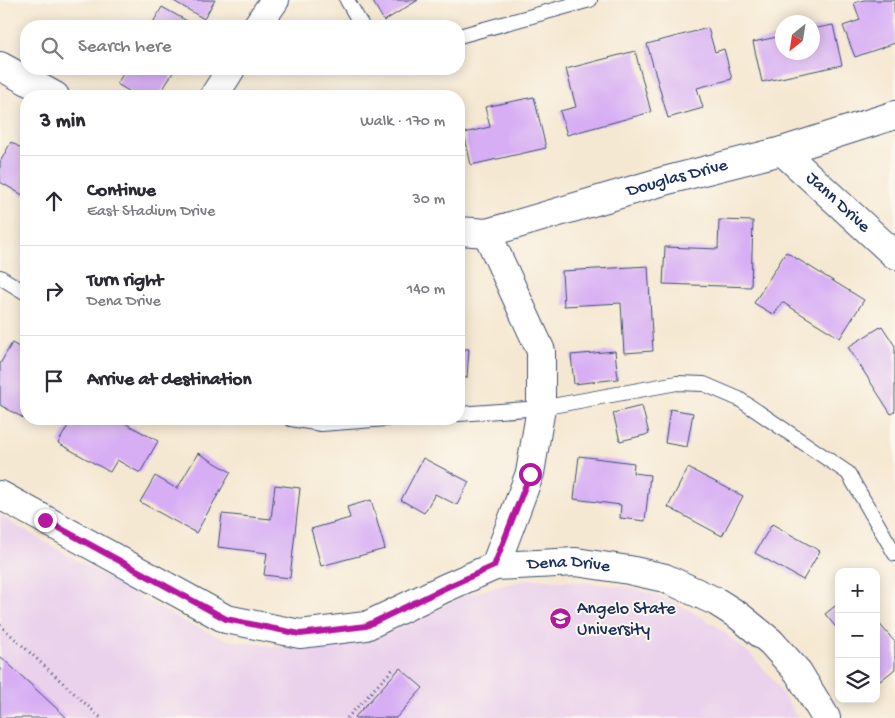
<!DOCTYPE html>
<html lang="en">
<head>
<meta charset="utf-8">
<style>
  body { margin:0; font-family:"Gochi Hand",sans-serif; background:#f7f7f7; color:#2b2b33 }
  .controls { position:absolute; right:15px; bottom:15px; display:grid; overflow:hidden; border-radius:10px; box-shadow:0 2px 12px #0003 }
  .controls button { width:45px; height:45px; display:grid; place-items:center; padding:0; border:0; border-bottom:1px solid #e1e1e2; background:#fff; color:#2b2b33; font:25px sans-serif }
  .compass { position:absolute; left:775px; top:15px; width:45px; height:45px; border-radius:50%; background:#fff; box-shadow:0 2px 12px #0003; rotate:210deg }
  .stop { position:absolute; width:15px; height:15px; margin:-11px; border:4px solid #b5179e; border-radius:50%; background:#fff }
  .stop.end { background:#b5179e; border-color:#fff; box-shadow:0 1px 5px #0008 }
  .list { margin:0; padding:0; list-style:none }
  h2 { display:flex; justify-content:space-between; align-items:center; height:65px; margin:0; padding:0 20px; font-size:21px }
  h2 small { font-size:16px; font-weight:400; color:#7c7c81 }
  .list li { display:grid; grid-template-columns:32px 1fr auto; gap:15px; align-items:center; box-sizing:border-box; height:90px; padding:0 20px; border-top:1px solid #e1e1e2 }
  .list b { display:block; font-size:19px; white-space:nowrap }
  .list p { margin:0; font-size:16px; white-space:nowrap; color:#7c7c81 }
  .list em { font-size:16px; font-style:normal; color:#7c7c81 }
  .icon { flex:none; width:28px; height:28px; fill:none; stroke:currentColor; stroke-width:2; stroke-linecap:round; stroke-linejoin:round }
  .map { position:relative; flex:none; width:895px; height:718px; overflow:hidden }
  .search { position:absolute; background:#fff; box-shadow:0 2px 12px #0003; left:20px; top:20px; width:445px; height:55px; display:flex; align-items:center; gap:12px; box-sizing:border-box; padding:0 18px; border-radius:20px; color:#7c7c81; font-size:19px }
  .panel { position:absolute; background:#fff; box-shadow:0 2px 12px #0003; left:20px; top:90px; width:445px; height:335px; border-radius:20px }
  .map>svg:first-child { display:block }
</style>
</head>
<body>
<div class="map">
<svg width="895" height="718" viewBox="0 0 895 718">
  <rect width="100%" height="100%" fill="#fbf7ec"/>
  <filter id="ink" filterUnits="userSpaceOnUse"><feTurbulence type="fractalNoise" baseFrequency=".02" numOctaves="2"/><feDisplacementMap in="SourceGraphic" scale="10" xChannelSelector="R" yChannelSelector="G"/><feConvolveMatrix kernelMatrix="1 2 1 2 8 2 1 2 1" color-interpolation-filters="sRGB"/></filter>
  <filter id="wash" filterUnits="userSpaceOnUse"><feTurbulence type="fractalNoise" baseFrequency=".0096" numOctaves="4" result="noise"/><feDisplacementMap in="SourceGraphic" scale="20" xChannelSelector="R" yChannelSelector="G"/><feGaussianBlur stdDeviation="1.12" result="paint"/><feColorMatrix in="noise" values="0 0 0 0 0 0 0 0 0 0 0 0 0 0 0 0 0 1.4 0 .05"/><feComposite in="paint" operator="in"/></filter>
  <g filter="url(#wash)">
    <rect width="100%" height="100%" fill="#f5e8d2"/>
    <path fill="#ead1ec" d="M 0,516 L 184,622 L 227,640 L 300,650 L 340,646 L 375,639 L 424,617 L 464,595 L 529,579 L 581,582 L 634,588 L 662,597 L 689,610 L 718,627 L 750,654 L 772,678 L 798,718 L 0,718 Z"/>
    <g id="blocks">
      <g fill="#d7aef4">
        <path d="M 172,0 L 215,0 L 204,19 Z"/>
        <path d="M 372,0 L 418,0 L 384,21 Z"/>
        <path d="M 864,0 L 894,0 L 895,43 L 855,57 L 843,26 L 860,20 L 854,3 Z"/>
        <path d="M 162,7 L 196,26 L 151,26 Z"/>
        <path d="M 833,25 L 842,65 L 762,82 L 753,42 L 782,36 L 782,52 L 812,52 L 812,29 Z"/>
        <path d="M 708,28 L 715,52 L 724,49 L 732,79 L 697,88 L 703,108 L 668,118 L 647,44 Z"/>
        <path d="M 635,51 L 651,112 L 567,135 L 560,111 L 576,107 L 566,69 Z"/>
        <path d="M 126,69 L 175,69 L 159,96 L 137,96 L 117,84 Z"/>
        <path d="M 534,97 L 546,148 L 471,165 L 464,133 L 490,127 L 485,107 Z"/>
        <path d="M 11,142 L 26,151 L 26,197 L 0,182 L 0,162 Z"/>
        <path d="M 719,220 L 753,221 L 751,287 L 663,284 L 665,247 L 718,249 Z"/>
        <path d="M 786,252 L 864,300 L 840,338 L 782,302 L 774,315 L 754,303 Z"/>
        <path d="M 648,266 L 653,351 L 624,353 L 621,303 L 564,306 L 562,271 Z"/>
        <path d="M 882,326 L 895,346 L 895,411 L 891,414 L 848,347 Z"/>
        <path d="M 12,343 L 26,351 L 26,419 L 39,419 L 36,425 L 0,405 L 0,364 Z"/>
        <path d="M 459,349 L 469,349 L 467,378 L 459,377 Z"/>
        <path d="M 615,351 L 618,379 L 574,384 L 571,355 Z"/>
        <path d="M 642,406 L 649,434 L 620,441 L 613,413 Z"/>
        <path d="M 670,409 L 693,413 L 687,447 L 665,443 Z"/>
        <path d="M 72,419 L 80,419 L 91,424 L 94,419 L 117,419 L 158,441 L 140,473 L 117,460 L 110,472 L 58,443 Z"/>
        <path d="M 198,453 L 231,472 L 196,533 L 140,502 L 155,476 L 177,489 Z"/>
        <path d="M 579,456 L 634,463 L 633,473 L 650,475 L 645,521 L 620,518 L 621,505 L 574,499 Z"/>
        <path d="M 423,458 L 469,482 L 457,505 L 435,494 L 424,513 L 401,500 Z"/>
        <path d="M 688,468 L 743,496 L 722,536 L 668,507 Z"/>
        <path d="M 275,485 L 300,488 L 290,578 L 264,575 L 267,553 L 218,547 L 222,514 L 271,519 Z"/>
        <path d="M 371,500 L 385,549 L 321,566 L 311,529 L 350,518 L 347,507 Z"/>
        <path d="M 772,524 L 820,551 L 803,580 L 755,553 Z"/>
        <path d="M 839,603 L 839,631 L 825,614 Z"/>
        <path d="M 876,620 L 895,642 L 895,669 L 880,681 L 876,676 Z"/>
        <path d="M 0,656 L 67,718 L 0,718 Z"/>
        <path d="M 400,668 L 423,688 L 396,718 L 354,718 Z"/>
      </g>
    </g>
  </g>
  <g filter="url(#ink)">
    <use href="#blocks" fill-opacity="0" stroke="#3c4b6f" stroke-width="1"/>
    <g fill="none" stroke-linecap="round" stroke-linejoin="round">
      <defs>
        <g id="lane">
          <path d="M 347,0 L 362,26"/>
          <path d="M 459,36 L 590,0"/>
          <path d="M 0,277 L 26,293"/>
          <path d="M 459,414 L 541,408 L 677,383 L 704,384 L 739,399 L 848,473 L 895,554"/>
          <path d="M 291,419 L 321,424 L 387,419"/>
        </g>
        <g id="street">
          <path d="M 257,26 L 275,0"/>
          <path d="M 0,66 L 55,96"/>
          <path d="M 214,96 L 231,69"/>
          <path id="s1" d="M 782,151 L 895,255"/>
          <path id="s2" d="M 459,231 L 487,233 L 664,181 L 782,151 L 895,115"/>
          <path d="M 487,233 L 541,351 L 541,408 L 530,473 L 495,566"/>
          <path id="s3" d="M 0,495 L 226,619 L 300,634 L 366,626 L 445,588 L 495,566 L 576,562 L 629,570 L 665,578 L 717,602 L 739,616 L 771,642 L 798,672 L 826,718"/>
        </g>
      </defs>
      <use href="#lane" stroke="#3c4b6f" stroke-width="16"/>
      <use href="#street" stroke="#3c4b6f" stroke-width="30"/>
      <g stroke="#3c4b6f" stroke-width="3" stroke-dasharray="1 4" stroke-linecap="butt">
        <path d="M 0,625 L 101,718"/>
        <path d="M 347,718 L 393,669"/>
      </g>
      <use href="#lane" stroke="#fff" stroke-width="14"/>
      <use href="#street" stroke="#fff" stroke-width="28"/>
    </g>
  </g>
  <g fill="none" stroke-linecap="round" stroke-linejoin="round" filter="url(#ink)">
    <path stroke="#b5179e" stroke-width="6" d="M 45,520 L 226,619 L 300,634 L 366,626 L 445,588 L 494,566 L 530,474"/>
  </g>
  <defs>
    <symbol id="university-disc" viewBox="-11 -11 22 22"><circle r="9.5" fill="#b5179e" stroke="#fbf7ec"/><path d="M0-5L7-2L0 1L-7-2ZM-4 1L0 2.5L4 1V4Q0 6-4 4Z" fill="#fff"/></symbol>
  </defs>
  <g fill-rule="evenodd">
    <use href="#university-disc" x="548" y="606" width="25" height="25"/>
  </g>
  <g text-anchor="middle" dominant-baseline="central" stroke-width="4" stroke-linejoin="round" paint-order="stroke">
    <g font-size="18" fill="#1b2f5e" stroke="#fbf7ec">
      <text stroke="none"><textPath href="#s2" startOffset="226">Douglas Drive</textPath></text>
      <text stroke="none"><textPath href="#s1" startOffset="76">Jann Drive</textPath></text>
      <text stroke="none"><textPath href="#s3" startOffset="616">Dena Drive</textPath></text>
    </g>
    <g font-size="18" fill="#1b2f5e" stroke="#fbf7ec" text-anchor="start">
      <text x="577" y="609">Angelo State<tspan x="577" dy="21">University</tspan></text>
    </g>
  </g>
</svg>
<div class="controls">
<button>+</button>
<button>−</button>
<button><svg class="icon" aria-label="layers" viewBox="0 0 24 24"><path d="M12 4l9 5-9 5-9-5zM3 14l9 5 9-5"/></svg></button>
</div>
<svg class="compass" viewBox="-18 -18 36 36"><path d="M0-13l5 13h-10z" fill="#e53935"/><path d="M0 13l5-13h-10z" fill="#7c7c81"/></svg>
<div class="stop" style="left:530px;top:474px"></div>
<div class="stop end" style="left:45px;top:520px"></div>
<div class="search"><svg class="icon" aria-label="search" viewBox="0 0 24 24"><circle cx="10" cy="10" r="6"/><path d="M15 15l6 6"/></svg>Search here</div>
<section class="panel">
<h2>3 min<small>Walk · 170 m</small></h2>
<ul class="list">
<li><svg class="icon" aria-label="ahead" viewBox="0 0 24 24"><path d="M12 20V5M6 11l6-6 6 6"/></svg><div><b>Continue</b><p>East Stadium Drive</p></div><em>30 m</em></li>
<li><svg class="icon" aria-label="right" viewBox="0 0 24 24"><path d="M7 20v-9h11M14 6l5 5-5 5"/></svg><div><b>Turn right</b><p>Dena Drive</p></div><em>140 m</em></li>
<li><svg class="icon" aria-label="arrive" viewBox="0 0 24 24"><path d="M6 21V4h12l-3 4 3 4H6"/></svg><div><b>Arrive at destination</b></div></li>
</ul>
</section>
</div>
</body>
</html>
